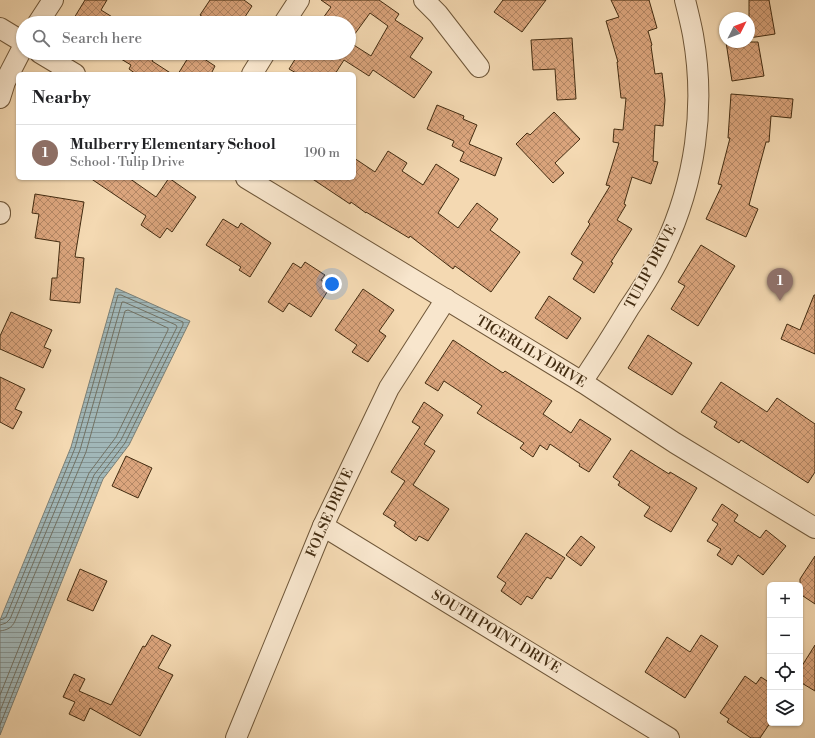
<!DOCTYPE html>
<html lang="en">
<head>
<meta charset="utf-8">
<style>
  body { margin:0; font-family:"Libre Bodoni",serif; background:#f6f6f6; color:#202124 }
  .controls { position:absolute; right:12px; bottom:12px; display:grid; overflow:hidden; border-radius:6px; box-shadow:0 1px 3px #0004 }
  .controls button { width:36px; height:36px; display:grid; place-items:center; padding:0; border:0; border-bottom:1px solid #e0e0e0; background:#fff; color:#202124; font:20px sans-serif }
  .compass { position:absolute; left:719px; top:12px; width:36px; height:36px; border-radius:50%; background:#fff; box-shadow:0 1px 3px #0004; rotate:48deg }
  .you { position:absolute; left:332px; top:284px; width:14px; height:14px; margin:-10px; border:3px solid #fff; border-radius:50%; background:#1a73e8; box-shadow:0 0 0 6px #1a73e833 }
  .badge { display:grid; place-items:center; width:26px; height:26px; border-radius:50%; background:#b45309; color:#fff; font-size:13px; font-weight:700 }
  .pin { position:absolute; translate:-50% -33px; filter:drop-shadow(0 1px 2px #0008) }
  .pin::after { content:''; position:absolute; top:21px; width:14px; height:12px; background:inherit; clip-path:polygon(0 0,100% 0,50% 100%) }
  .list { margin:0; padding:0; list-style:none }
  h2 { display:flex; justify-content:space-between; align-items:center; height:52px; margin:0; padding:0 16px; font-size:17px }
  h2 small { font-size:13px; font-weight:400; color:#757577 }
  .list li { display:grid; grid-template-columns:26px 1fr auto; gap:12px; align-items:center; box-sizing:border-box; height:56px; padding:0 16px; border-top:1px solid #e0e0e0 }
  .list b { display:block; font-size:15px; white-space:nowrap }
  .list p { margin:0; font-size:13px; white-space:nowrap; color:#757577 }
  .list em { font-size:13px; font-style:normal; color:#757577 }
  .icon { flex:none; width:22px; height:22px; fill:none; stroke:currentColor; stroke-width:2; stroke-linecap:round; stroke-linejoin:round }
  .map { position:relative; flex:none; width:815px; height:738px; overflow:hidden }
  .search { position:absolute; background:#fff; box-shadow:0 1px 3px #0004; left:16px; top:16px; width:340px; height:44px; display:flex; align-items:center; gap:10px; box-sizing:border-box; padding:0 14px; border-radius:22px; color:#757577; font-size:15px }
  .panel { position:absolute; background:#fff; box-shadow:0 1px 3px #0004; left:16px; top:72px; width:340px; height:108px; border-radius:6px }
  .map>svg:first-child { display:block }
</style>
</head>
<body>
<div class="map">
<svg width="815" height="738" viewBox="0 0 815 738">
  <defs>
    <pattern id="water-rules" width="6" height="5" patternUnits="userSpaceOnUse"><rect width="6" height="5" fill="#a1b7b8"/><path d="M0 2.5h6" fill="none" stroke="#859594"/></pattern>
    <pattern id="building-cross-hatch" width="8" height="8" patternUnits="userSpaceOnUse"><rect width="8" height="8" fill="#dba57d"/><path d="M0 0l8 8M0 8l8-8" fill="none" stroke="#b38765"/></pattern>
  </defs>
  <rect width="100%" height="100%" fill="#f4d9b2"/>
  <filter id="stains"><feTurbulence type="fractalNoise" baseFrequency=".005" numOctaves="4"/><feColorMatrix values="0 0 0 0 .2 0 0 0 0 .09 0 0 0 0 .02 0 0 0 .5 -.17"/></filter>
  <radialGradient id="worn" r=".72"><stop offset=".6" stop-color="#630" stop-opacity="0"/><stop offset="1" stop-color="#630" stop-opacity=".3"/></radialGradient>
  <path fill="url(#water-rules)" stroke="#7b7f75" d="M 116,288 L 190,321 L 129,445 L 103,479 L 0,735 L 0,620 L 71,447 Z"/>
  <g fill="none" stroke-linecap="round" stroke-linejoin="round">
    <g stroke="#727264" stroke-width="1">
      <path d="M 0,620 L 3,619 L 6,617 L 75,448 L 118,295 L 121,295 L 183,322 L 183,325 L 125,443 L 99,477 L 0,725"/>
      <path d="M 0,625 L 6,623 L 10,619 L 80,450 L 122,302 L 124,302 L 176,325 L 177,327 L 121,440 L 94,475 L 0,711"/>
      <path d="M 0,631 C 7,630 12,628 15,621 L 86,452 L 125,311 L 128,310 L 168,328 L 168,330 L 116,437 L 89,473 L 0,695"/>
    </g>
  </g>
  <g fill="url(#building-cross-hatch)" stroke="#432c11">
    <path d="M 85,0 L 107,0 L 101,10 L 122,23 L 71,23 Z"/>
    <path d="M 210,0 L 244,0 L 252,6 L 241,23 L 212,23 L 200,15 Z"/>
    <path d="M 321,0 L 379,0 L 399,14 L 395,20 L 423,38 L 410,57 L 432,72 L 414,98 L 373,70 L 369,76 L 344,60 L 335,74 L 298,74 L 289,69 L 299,53 L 349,53 L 349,42 L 371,56 L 388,26 L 370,13 L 349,42 L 349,23 L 331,23 L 323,18 L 331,7 Z"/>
    <path d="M 503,0 L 546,0 L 522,32 L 494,12 Z"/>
    <path d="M 611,0 L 649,0 L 657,28 L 648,31 L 652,45 L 651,46 L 655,74 L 662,73 L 665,100 L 663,126 L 655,125 L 653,161 L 658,162 L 651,184 L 632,177 L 624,204 L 626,205 L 617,220 L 632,229 L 611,262 L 613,263 L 594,293 L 573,279 L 583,262 L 571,254 L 590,224 L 588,222 L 610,186 L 606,185 L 619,143 L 613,142 L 614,129 L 623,130 L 626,98 L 621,98 L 617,62 L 618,62 L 606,21 L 619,17 Z"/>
    <path d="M 749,0 L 769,0 L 775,34 L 749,38 Z"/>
    <path d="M 572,38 L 576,99 L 557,100 L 555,69 L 533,70 L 531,40 Z"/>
    <path d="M 726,42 L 758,42 L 764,76 L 732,81 Z"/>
    <path d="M 111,53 L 157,53 L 152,61 L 172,74 L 136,74 L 129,69 L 131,65 Z"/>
    <path d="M 191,53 L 195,53 L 215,66 L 211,74 L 178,74 Z"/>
    <path d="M 731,94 L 793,99 L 791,118 L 771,116 L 769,142 L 766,142 L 749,205 L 758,209 L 746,237 L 706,219 L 722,185 L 718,184 L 730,138 L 728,138 Z"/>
    <path d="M 437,105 L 464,116 L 463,119 L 477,125 L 469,144 L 502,158 L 495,176 L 460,161 L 464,152 L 452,146 L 454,141 L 427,129 Z"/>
    <path d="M 554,112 L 580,139 L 555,163 L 564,173 L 553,183 L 516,144 L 527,133 L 530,135 Z"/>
    <path d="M 388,151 L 407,163 L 402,171 L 423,185 L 436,164 L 459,179 L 438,213 L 458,228 L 477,203 L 498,219 L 490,230 L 520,252 L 491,292 L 455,266 L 453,269 L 410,236 L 409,238 L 366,212 L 366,213 L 351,202 L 350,204 L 311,178 L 354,178 L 354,158 L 375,172 Z"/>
    <path d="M 90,178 L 129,178 L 156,197 L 169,178 L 196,197 L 172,232 L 167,228 L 160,238 L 141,225 L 146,216 Z"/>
    <path d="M 35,194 L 84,202 L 75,257 L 84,258 L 80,303 L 50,300 L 52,278 L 57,278 L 60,242 L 35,238 L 39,214 L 32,213 Z"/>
    <path d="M 223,219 L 238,228 L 241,223 L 271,243 L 250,277 L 239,270 L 241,267 L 206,245 Z"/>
    <path d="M 701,245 L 735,266 L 698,326 L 671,309 L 685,286 L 678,282 Z"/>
    <path d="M 305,262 L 325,275 L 321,280 L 331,286 L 311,317 L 289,303 L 283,312 L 268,302 L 293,263 L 301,268 Z"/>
    <path d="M 363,289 L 394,310 L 379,331 L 386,336 L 368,362 L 352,352 L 357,345 L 335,330 Z"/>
    <path d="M 814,295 L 815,295 L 815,354 L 781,339 L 787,324 L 800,330 Z"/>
    <path d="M 549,296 L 581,318 L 567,339 L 535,318 Z"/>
    <path d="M 11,312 L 52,330 L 44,347 L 51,350 L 43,368 L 0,349 L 0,336 Z"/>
    <path d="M 648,335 L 692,363 L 672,395 L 628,368 Z"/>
    <path d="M 453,340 L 503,373 L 505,371 L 552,401 L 543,414 L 571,433 L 580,419 L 611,439 L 589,472 L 579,466 L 580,464 L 550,444 L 547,450 L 540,445 L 533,457 L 520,448 L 524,443 L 477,413 L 482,406 L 444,381 L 438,391 L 425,383 Z"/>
    <path d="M 0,377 L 25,389 L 15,409 L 22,412 L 13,429 L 0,422 Z"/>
    <path d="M 721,382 L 767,412 L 777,398 L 815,424 L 815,472 L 808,483 L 741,440 L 739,443 L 714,427 L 717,422 L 701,412 Z"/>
    <path d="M 424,402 L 443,415 L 424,444 L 435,451 L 413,485 L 449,509 L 428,541 L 419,536 L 416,541 L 394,526 L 396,522 L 383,514 L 405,481 L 391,472 L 420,427 L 412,422 Z"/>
    <path d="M 631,450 L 669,474 L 670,472 L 697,488 L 671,532 L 644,516 L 650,507 L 618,485 L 620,482 L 613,477 Z"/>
    <path d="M 126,456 L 152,468 L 138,498 L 112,486 Z"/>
    <path d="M 722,504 L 738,515 L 734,521 L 760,538 L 766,530 L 786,546 L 763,575 L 738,555 L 732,565 L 717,555 L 721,549 L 707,541 L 718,524 L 712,520 Z"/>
    <path d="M 526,533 L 565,558 L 551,579 L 547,577 L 532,599 L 527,596 L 521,605 L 501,591 L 506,583 L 497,577 Z"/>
    <path d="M 581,536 L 595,547 L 581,566 L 566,555 Z"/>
    <path d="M 815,556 L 815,604 L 800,594 L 800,579 Z"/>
    <path d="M 80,569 L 107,581 L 93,611 L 67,600 Z"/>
    <path d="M 152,635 L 171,645 L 158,668 L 173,675 L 140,736 L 90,708 L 84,721 L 69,714 L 75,702 L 63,697 L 74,674 L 85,679 L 79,691 L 111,705 L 143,646 L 145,647 Z"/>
    <path d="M 701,635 L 718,646 L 685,698 L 645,672 L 667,637 L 690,652 Z"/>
    <path d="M 815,645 L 815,691 L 800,682 L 800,669 Z"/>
    <path d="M 745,676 L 756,684 L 761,677 L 770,683 L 770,723 L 760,738 L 751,738 L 727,722 L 729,719 L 720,713 Z"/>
  </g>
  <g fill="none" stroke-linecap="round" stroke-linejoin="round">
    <defs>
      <g id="minor">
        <path d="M 424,0 L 438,14 L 479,67"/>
        <path d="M 38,23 L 53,0"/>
        <path d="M 284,23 L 299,0"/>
        <path d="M 0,28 L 23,42"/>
        <path d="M 40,53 L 75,74"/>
        <path d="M 252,74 L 265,53"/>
        <path d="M 0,98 L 5,82 L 23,47"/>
        <path d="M 246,178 L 582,382 L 675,443 L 815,528"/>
        <path d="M 0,212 L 0,214"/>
        <path d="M 582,382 C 598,358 614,333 629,308 C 642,289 655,269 664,248 C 695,182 706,108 693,35 C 691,24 688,12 685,0"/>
        <path d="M 323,526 L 669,738"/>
        <path d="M 236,738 L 323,526 L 389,388 L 446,299"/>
      </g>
    </defs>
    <use href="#minor" stroke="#6f5739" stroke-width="22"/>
    <use href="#minor" stroke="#f8e6cd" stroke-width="20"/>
  </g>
  <g text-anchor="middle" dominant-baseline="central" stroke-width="3.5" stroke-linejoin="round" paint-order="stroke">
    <g font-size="14" fill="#432c11" stroke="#f8e6cd">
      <text transform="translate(651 267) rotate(-62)">TULIP DRIVE</text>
      <text transform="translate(531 352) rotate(31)">TIGERLILY DRIVE</text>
      <text transform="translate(330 513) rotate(-66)">FOLSE DRIVE</text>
      <text transform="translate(496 632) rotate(31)">SOUTH POINT DRIVE</text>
    </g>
  </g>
  <rect width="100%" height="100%" filter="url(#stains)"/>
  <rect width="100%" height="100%" fill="url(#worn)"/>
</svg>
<div class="controls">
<button>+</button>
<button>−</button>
<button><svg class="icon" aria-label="locate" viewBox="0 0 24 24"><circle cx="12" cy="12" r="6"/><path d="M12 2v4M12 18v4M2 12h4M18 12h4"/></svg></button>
<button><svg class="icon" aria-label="layers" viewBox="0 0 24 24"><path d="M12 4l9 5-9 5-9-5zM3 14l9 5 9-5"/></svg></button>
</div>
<svg class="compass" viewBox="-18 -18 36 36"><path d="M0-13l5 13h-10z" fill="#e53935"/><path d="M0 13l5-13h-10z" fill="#757577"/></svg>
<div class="you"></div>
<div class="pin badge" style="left:780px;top:301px;background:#8d6e63">1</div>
<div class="search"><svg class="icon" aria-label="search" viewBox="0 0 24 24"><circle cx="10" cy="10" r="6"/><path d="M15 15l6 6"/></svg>Search here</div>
<section class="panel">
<h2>Nearby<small></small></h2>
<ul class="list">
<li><span class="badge" style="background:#8d6e63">1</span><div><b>Mulberry Elementary School</b><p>School · Tulip Drive</p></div><em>190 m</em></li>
</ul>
</section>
</div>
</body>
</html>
